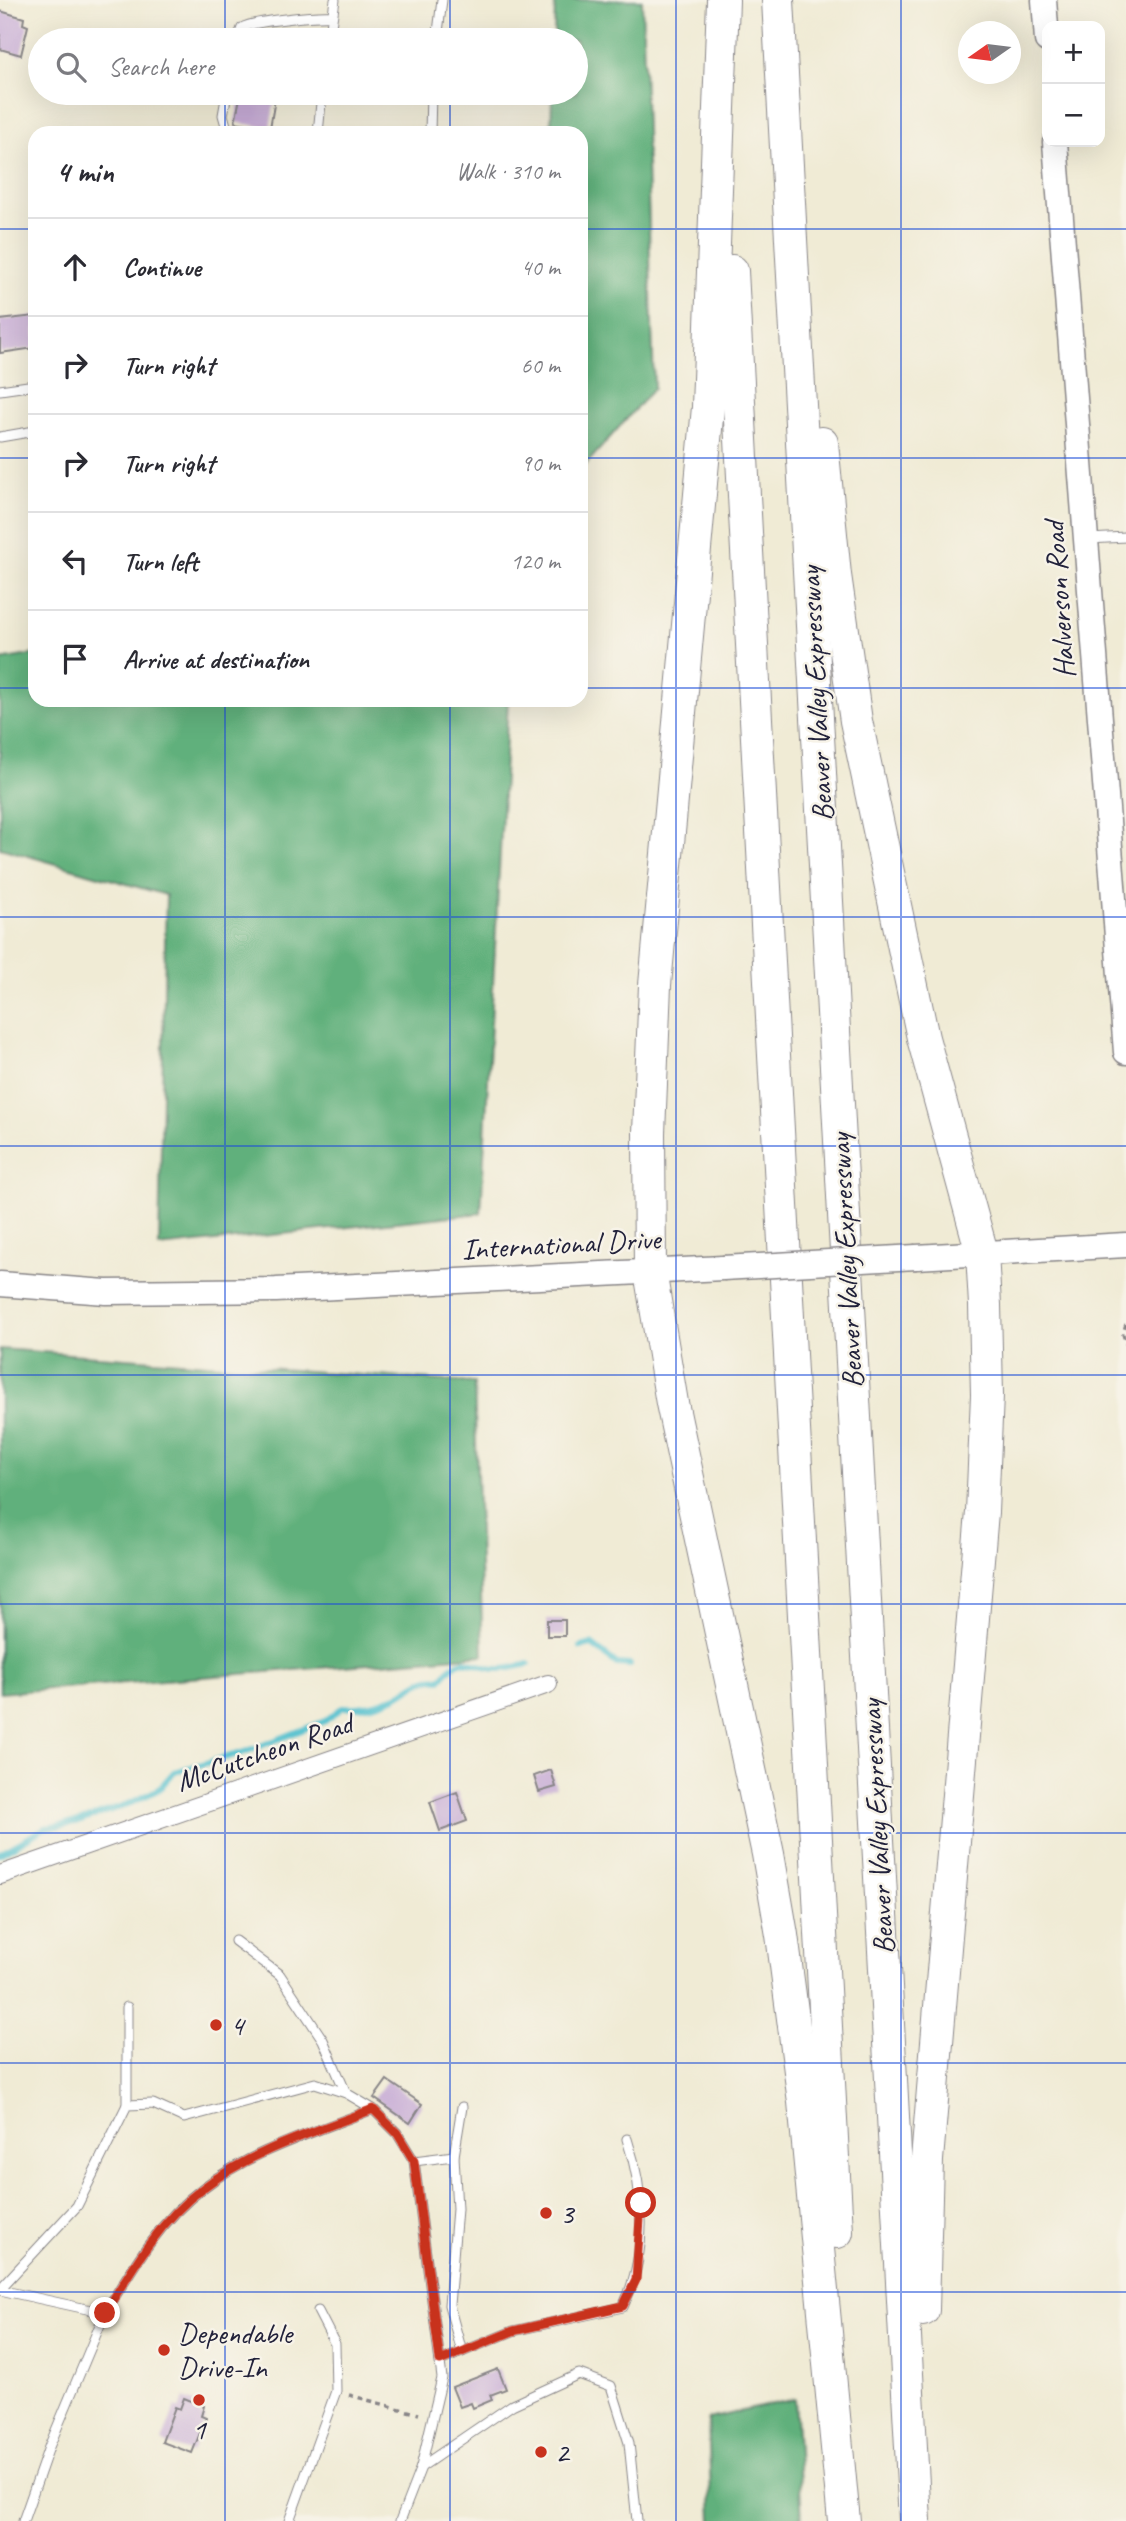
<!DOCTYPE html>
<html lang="en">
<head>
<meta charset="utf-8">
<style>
  body { margin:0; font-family:Caveat,sans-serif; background:#f7f7f7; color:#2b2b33 }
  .controls { position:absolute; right:21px; top:21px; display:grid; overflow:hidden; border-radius:14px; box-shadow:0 7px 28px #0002 }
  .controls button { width:63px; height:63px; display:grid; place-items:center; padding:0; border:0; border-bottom:2px solid #e1e1e2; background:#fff; color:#2b2b33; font:35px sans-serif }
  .compass { position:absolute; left:958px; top:21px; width:63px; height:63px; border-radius:50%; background:#fff; box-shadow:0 7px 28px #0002; rotate:256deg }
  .stop { position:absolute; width:21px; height:21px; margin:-16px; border:5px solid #c8321e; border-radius:50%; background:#fff }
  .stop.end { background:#c8321e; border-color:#fff; box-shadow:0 2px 7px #0008 }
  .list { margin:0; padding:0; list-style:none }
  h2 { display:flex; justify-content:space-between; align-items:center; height:91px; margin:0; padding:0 28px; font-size:30px }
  h2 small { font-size:23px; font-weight:400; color:#7c7c81 }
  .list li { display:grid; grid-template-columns:46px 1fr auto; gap:21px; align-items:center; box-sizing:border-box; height:98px; padding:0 28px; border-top:2px solid #e1e1e2 }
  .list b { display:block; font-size:26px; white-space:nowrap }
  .list em { font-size:23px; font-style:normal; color:#7c7c81 }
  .icon { flex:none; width:38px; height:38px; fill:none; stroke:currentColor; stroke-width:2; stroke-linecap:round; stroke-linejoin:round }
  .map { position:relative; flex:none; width:1126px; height:2521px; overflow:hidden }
  .search { position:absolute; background:#fff; box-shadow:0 7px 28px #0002; left:28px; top:28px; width:560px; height:77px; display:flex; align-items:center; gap:18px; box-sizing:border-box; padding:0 24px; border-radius:38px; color:#7c7c81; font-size:26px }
  .panel { position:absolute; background:#fff; box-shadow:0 7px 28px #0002; left:28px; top:126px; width:560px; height:581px; border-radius:21px }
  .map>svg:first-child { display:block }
</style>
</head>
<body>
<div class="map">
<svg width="1126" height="2521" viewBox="0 0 1126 2521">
  <rect width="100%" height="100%" fill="#f7f3e8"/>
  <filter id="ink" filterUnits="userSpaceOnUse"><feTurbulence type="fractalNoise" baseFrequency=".0143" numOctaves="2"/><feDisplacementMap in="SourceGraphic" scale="14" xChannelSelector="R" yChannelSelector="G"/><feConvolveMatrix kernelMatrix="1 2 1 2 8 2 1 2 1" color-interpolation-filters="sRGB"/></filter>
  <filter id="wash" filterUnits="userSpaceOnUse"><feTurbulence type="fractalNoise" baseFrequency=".00686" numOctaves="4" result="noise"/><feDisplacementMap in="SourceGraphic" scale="28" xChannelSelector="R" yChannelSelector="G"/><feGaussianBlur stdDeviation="1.57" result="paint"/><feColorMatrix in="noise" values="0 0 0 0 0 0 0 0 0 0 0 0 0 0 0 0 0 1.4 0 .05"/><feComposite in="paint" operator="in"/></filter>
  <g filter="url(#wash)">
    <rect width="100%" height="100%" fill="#f0ebd5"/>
    <g fill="#61b07c" stroke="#42695c" stroke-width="2">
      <path d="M 555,0 L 642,0 L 654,388 L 581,470 L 581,133 L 551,133 L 552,93 L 576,93 L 576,40 L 554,40 Z"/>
      <path d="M 35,654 L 35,700 L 508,700 L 481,1213 L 159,1247 L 166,895 L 0,848 L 0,660 Z"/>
      <path d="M 0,1349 L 474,1383 L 483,1655 L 0,1693 Z"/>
      <path d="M 795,2399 L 802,2521 L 712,2521 L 708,2419 Z"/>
    </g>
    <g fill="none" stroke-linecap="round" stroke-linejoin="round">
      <g stroke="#55c1cf" stroke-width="6">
        <path d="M 581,1647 L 591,1644 L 617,1664 L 630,1665"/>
        <path d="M 0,1854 L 45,1828 L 75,1823 L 131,1803 L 159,1789 L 174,1772 L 245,1752 L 325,1721 L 343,1707 C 360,1709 381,1704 397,1696 C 414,1687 420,1676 441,1679 C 461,1654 464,1661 489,1668 C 502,1671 516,1667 529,1664"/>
      </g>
    </g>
    <g id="blocks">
      <g fill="#c6aad5">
        <path d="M 0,11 L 24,18 L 23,24 L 28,26 L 21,55 L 0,49 Z"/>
        <path d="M 241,93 L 276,93 L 270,128 L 235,122 Z"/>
        <path d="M 35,316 L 35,348 L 0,353 L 0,320 Z"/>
        <rect x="547" y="1620" width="18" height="16"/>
        <path d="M 551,1770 L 556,1787 L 539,1792 L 534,1776 Z"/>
        <path d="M 457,1792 L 467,1821 L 440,1831 L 430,1802 Z"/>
        <path d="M 387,2080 L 422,2104 L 410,2123 L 374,2098 Z"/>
        <path d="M 498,2369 L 506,2389 L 490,2395 L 492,2400 L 473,2408 L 471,2403 L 460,2407 L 452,2387 Z"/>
        <path d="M 184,2398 L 204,2406 L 201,2416 L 206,2418 L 192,2453 L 162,2442 L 175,2407 L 180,2409 Z"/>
      </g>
    </g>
  </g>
  <g filter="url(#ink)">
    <use href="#blocks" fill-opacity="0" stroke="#898688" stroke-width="2"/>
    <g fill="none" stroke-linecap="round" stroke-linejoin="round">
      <defs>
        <g id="lane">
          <path d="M 237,40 L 242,28 C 251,21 318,15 332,16"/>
          <path d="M 329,40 L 335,0"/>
          <path d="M 437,40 L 442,0"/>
          <path d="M 227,93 L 223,115 L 227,129 L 241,133"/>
          <path d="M 318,133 L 322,93"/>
          <path d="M 430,133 L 431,93"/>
          <path d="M 0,390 L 35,385"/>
          <path d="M 0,437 L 35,431"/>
          <path d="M 1089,539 L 1126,537"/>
          <path d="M 235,1941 L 280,1975 L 323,2040 L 346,2093"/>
          <path d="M 127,2007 L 127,2105"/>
          <path d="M 414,2161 L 454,2156"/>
          <path d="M 0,2289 L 77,2206 L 127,2105 L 153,2104 L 184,2118 L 315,2083 L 346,2093 L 373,2109 L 397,2133 L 414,2161 L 442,2378 L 421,2467 L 400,2521"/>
          <path d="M 0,2290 L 105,2313 C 132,2268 160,2220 203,2188 C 252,2150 316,2132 373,2109"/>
          <path d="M 462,2352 L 449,2305 L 457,2209 L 454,2156 L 462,2107"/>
          <path d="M 440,2361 L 513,2331 L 623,2307 C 648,2254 645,2193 627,2139"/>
          <path d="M 421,2467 L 512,2405 L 579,2374 L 611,2386 L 629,2443 L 637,2521"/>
          <path d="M 23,2521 L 49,2447 L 105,2313"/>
          <path d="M 289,2521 L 336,2391 L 335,2344 L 318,2311"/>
        </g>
        <path id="street" d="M 0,1875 L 548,1684"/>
        <g id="secondary">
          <path d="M 1044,0 L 1047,40"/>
          <path d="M 1055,142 L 1126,1052"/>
          <path d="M 916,1257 L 1126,1245"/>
          <path d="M 0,1284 L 106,1292 L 276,1290 L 723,1268"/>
        </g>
        <g id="highway">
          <path d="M 723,0 L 708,407 L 655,985 L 649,1133 L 650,1271 L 672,1403 L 768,1854 L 782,1935 L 804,2102 L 844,2521"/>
          <path d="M 778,0 L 915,2521"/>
          <path d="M 732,271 L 837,2232"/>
          <path d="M 822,443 L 835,575 L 856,721 L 923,1038 L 982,1253 L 985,1305 L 987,1395 L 982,1512 L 927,2160 L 923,2310"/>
        </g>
      </defs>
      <use href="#lane" stroke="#898688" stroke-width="11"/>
      <use href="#street" stroke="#898688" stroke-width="20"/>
      <use href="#secondary" stroke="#898688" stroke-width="27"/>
      <use href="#highway" stroke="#898688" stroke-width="34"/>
      <g stroke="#898688" stroke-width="3.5" stroke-dasharray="5 5" stroke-linecap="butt">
        <path d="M 1126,1324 L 1123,1334 L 1126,1344"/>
        <path d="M 349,2395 L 419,2414"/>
      </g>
      <use href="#lane" stroke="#fff" stroke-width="9"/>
      <use href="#street" stroke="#fff" stroke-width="18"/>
      <use href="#secondary" stroke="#fff" stroke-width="24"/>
      <use href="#highway" stroke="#fff" stroke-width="32"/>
      <defs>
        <path id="secondary-bridge" d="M 723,1268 L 916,1257"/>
      </defs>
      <use href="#secondary-bridge" stroke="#898688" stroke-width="27" stroke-linecap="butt"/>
      <use href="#secondary-bridge" stroke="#fff" stroke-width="24"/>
    </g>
  </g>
  <g fill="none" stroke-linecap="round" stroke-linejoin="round" filter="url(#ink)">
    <path stroke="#c8321e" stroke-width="9" d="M 105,2313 C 132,2268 160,2220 203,2188 C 252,2150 316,2132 373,2109 L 397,2133 L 414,2161 L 440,2361 L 513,2331 L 623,2306 L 636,2280 L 641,2203"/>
  </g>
  <path fill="none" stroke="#1d4ed8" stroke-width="2" stroke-opacity="0.55" d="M 225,0 L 225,40M 450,0 L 450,40M 676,0 L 676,2521M 901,0 L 901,2521M 225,93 L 225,133M 450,93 L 450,133M 0,229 L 35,229M 581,229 L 1126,229M 0,458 L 35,458M 581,458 L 1126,458M 0,688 L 35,688M 581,688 L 1126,688M 225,700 L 225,2521M 450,700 L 450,2521M 0,917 L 1126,917M 0,1146 L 1126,1146M 0,1375 L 1126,1375M 0,1604 L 1126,1604M 0,1833 L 1126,1833M 0,2063 L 1126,2063M 0,2292 L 1126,2292"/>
  <g fill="#c8321e" stroke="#f7f3e8" stroke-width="2.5">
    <circle cx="216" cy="2025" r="7"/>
    <circle cx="546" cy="2213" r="7"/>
    <circle cx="164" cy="2350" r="7"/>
    <circle cx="199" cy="2400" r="7"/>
    <circle cx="541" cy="2452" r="7"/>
  </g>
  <g text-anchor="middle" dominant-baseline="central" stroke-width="5" stroke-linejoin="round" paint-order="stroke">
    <g font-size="30" fill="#22223b" stroke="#f7f3e8">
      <text transform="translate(1059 600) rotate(-94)">Halverson Road</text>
      <text transform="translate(816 694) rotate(-93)">Beaver Valley Expressway</text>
      <text transform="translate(561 1244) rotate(-3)">International Drive</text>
      <text transform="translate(846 1261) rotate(-93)">Beaver Valley Expressway</text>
      <text transform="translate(264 1752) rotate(-19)">McCutcheon Road</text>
      <text transform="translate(877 1827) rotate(-93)">Beaver Valley Expressway</text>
    </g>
    <g font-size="30" fill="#22223b" stroke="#f7f3e8" text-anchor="start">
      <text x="230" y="2025">4</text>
      <text x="560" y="2213">3</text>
      <text x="178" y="2333">Dependable<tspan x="178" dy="34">Drive-In</tspan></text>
      <text x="199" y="2429" text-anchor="middle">1</text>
      <text x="555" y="2452">2</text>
    </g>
  </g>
</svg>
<div class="controls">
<button>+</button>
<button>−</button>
</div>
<svg class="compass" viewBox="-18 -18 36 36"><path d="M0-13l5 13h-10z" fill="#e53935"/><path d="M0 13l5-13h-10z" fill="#7c7c81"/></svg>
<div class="stop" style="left:641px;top:2203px"></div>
<div class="stop end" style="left:105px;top:2313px"></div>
<div class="search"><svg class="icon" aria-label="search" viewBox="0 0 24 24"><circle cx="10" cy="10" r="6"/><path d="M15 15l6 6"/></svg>Search here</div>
<section class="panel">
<h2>4 min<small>Walk · 310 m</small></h2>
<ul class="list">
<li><svg class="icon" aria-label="ahead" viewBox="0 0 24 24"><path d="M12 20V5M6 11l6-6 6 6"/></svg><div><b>Continue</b></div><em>40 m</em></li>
<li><svg class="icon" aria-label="right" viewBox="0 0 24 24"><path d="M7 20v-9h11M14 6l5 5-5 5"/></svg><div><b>Turn right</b></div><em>60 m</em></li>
<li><svg class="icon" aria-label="right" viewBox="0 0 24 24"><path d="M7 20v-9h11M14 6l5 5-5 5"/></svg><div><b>Turn right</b></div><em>90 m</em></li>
<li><svg class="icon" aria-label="left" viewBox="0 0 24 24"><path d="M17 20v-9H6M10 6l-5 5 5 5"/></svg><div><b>Turn left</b></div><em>120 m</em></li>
<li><svg class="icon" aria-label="arrive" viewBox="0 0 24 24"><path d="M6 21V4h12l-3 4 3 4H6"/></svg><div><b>Arrive at destination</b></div></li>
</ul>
</section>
</div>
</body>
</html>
